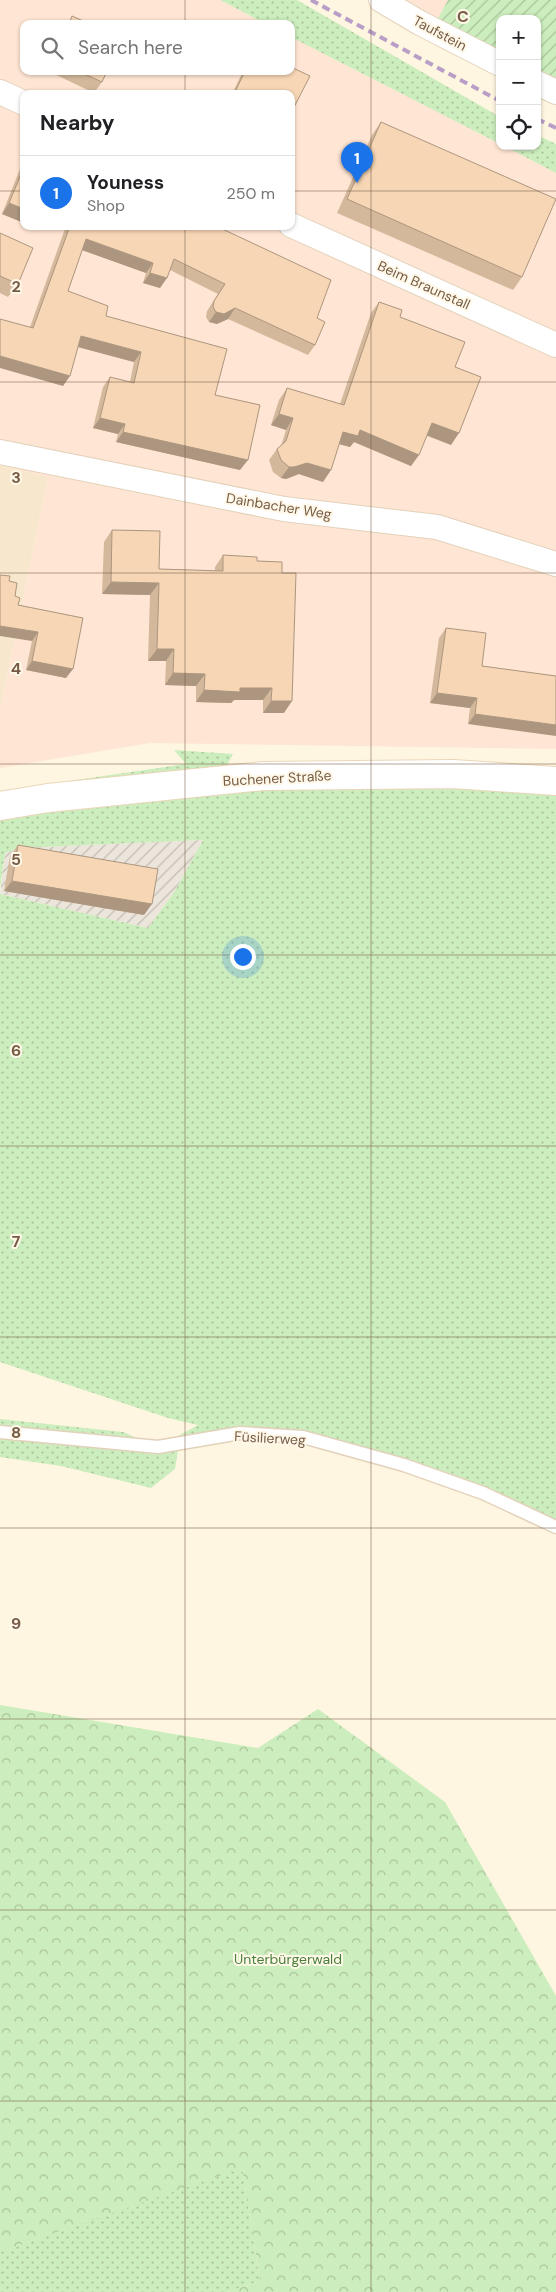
<!DOCTYPE html>
<html lang="en">
<head>
<meta charset="utf-8">
<style>
  body { margin:0; font-family:"DM Sans",sans-serif; background:#f6f6f6; color:#202124 }
  .controls { position:absolute; right:15px; top:15px; display:grid; overflow:hidden; border-radius:10px; box-shadow:0 1px 4px #0004 }
  .controls button { width:45px; height:45px; display:grid; place-items:center; padding:0; border:0; border-bottom:1px solid #e0e0e0; background:#fff; color:#202124; font:25px sans-serif }
  .you { position:absolute; left:242px; top:956px; width:18px; height:18px; margin:-12px; border:4px solid #fff; border-radius:50%; background:#1a73e8; box-shadow:0 0 0 8px #1a73e833 }
  .badge { display:grid; place-items:center; width:32px; height:32px; border-radius:50%; background:#1a73e8; color:#fff; font-size:16px; font-weight:700 }
  .pin { position:absolute; translate:-50% -41px; filter:drop-shadow(0 1px 2px #0008) }
  .pin::after { content:''; position:absolute; top:26px; width:18px; height:15px; background:inherit; clip-path:polygon(0 0,100% 0,50% 100%) }
  .list { margin:0; padding:0; list-style:none }
  h2 { display:flex; justify-content:space-between; align-items:center; height:65px; margin:0; padding:0 20px; font-size:21px }
  h2 small { font-size:16px; font-weight:400; color:#757577 }
  .list li { display:grid; grid-template-columns:32px 1fr auto; gap:15px; align-items:center; box-sizing:border-box; height:75px; padding:0 20px; border-top:1px solid #e0e0e0 }
  .list b { display:block; font-size:19px; white-space:nowrap }
  .list p { margin:0; font-size:16px; white-space:nowrap; color:#757577 }
  .list em { font-size:16px; font-style:normal; color:#757577 }
  .icon { flex:none; width:28px; height:28px; fill:none; stroke:currentColor; stroke-width:2; stroke-linecap:round; stroke-linejoin:round }
  .map { position:relative; flex:none; width:556px; height:2292px; overflow:hidden }
  .search { position:absolute; background:#fff; box-shadow:0 1px 4px #0004; left:20px; top:20px; width:275px; height:55px; display:flex; align-items:center; gap:12px; box-sizing:border-box; padding:0 18px; border-radius:10px; color:#757577; font-size:19px }
  .panel { position:absolute; background:#fff; box-shadow:0 1px 4px #0004; left:20px; top:90px; width:275px; height:140px; border-radius:10px }
  .map>svg:first-child { display:block }
</style>
</head>
<body>
<div class="map">
<svg width="556" height="2292" viewBox="0 0 556 2292">
  <defs>
    <pattern id="industrial-furrows" width="10" height="10" patternUnits="userSpaceOnUse" patternTransform="scale(1.25)"><rect width="10" height="10" fill="#ece5dc"/><path d="M-1 1l2-2M0 10L10 0M9 11l2-2" fill="none" stroke="#c4bdb4"/></pattern>
    <pattern id="grass-dots" width="8" height="8" patternUnits="userSpaceOnUse" patternTransform="scale(1.25)"><rect width="8" height="8" fill="#ccedbd"/><path d="M2 2h.1M6 6h.1" fill="none" stroke="#aac39b" stroke-width="1.8" stroke-linecap="round"/></pattern>
    <pattern id="forest-crowns" width="20" height="18" patternUnits="userSpaceOnUse" patternTransform="scale(1.25)"><rect width="20" height="18" fill="#ccedbd"/><path d="M2 6a3 3 0 1 1 6 0M12 15a3 3 0 1 1 6 0" fill="none" stroke="#aac39b"/></pattern>
    <pattern id="garden-furrows" width="10" height="10" patternUnits="userSpaceOnUse" patternTransform="scale(1.25)"><rect width="10" height="10" fill="#ccedbd"/><path d="M-1 1l2-2M0 10L10 0M9 11l2-2" fill="none" stroke="#aac39b"/></pattern>
  </defs>
  <rect width="100%" height="100%" fill="#fef6e0"/>
  <path fill="#f7e8cd" d="M 0,465 L 48,477 L 0,710 Z"/>
  <g fill="#ffe5d3" fill-rule="evenodd">
    <path d="M 0,0 L 220,0 L 266,24 L 24,24 L 24,71 L 291,71 L 291,37 L 500,144 L 500,146 L 504,146 L 556,173 L 556,749 L 150,743 L 0,768 L 0,710 L 48,477 L 0,465 ZM 24,94 L 291,94 L 291,226 L 24,226 Z"/>
    <path d="M 397,0 L 448,0 L 436,22 Z"/>
  </g>
  <path fill="url(#industrial-furrows)" d="M 203,840 L 175,891 L 148,928 L 0,894 L 5,853 L 19,848 Z"/>
  <g fill="url(#grass-dots)">
    <path d="M 220,0 L 297,0 L 500,117 L 500,144 L 291,37 L 291,24 L 266,24 Z"/>
    <path d="M 537,135 L 556,144 L 556,173 L 504,146 L 537,146 Z"/>
    <path d="M 174,750 L 233,754 L 219,780 L 556,781 L 556,1527 L 483,1493 L 303,1437 L 240,1433 L 179,1444 L 175,1469 L 151,1488 L 61,1466 L 0,1457 L 0,1419 L 123,1432 L 158,1447 L 198,1425 L 168,1418 L 0,1362 L 0,894 L 148,928 L 175,891 L 203,840 L 19,848 L 5,853 L 0,889 L 0,791 L 186,764 Z"/>
    <path d="M 242,2167 L 260,2281 L 228,2292 L 0,2292 L 0,2252 Z"/>
  </g>
  <path fill="url(#forest-crowns)" d="M 0,1705 L 258,1748 L 318,1709 L 445,1802 L 556,1996 L 556,2292 L 228,2292 L 260,2281 L 242,2168 L 0,2252 Z"/>
  <path fill="url(#garden-furrows)" d="M 448,0 L 556,0 L 556,78 L 537,69 L 537,19 L 500,19 L 500,52 L 436,22 Z"/>
  <g fill="none" stroke-linecap="round" stroke-linejoin="round">
    <defs>
      <path id="service" d="M 0,1432 L 158,1447 L 240,1433 L 303,1437 L 404,1465 L 483,1493 L 556,1527"/>
      <g id="minor">
        <path d="M 381,0 L 420,23 L 500,64"/>
        <path d="M 537,83 L 556,92"/>
        <path d="M 0,92 L 24,103"/>
        <path d="M 291,225 L 556,345"/>
        <path d="M 0,452 L 284,509 L 437,527 L 556,564"/>
      </g>
      <path id="secondary" d="M 0,806 L 48,798 L 263,776 L 453,774 L 556,781"/>
    </defs>
    <use href="#service" stroke="#e3d2bb" stroke-width="15"/>
    <use href="#minor" stroke="#e3d2bb" stroke-width="26"/>
    <use href="#secondary" stroke="#ebd6ba" stroke-width="30"/>
    <use href="#service" stroke="#fff" stroke-width="12"/>
    <use href="#minor" stroke="#fff" stroke-width="24"/>
    <use href="#secondary" stroke="#fff" stroke-width="28"/>
    <g stroke="#b99ec8" stroke-width="4" stroke-dasharray="8 5" stroke-linecap="butt">
      <path d="M 311,0 L 500,101"/>
      <path d="M 537,119 L 556,128"/>
    </g>
  </g>
  <g fill="#d4b89c">
    <path d="M 48,71 L 107,71 L 102,82 L 94,93 Z"/>
    <path d="M 243,71 L 291,71 L 291,94 L 232,94 Z"/>
    <path d="M 381,122 L 522,277 L 513,290 L 337,213 L 372,135 Z"/>
    <path d="M 24,159 L 24,223 L 2,214 Z"/>
    <path d="M 66,226 L 216,226 L 317,318 L 315,345 L 308,355 L 228,319 L 217,324 L 209,322 L 206,317 L 207,311 L 218,294 L 170,270 L 160,288 L 143,283 L 146,273 L 82,250 L 68,291 L 106,316 L 215,395 L 240,470 L 116,442 L 118,434 L 93,428 L 103,387 L 110,377 L 130,382 L 134,362 L 78,347 L 63,386 L 30,327 Z"/>
    <path d="M 0,233 L 18,284 L 8,297 L 0,293 Z"/>
    <path d="M 379,302 L 400,317 L 455,367 L 451,445 L 427,436 L 411,466 L 354,442 L 350,447 L 339,444 L 323,482 L 299,474 L 286,479 L 281,478 L 273,472 L 269,460 L 277,449 L 281,446 L 286,430 L 271,425 L 279,400 L 287,388 L 340,404 L 371,313 Z"/>
    <path d="M 112,530 L 159,569 L 215,571 L 215,567 L 223,555 L 257,561 L 284,713 L 263,713 L 263,700 L 234,700 L 231,703 L 196,702 L 196,686 L 165,685 L 166,661 L 148,661 L 150,595 L 102,594 L 104,542 Z"/>
    <path d="M 9,581 L 18,605 L 83,618 L 66,678 L 26,670 L 32,641 Z"/>
    <path d="M 446,628 L 482,666 L 556,676 L 468,724 L 470,708 L 430,703 L 439,638 Z"/>
    <path d="M 18,845 L 144,915 L 4,891 L 10,856 Z"/>
  </g>
  <g fill="#ac967f">
    <path d="M 9,203 L 24,209 L 24,223 L 2,214 Z"/>
    <path d="M 32,226 L 40,226 L 38,229 Z"/>
    <path d="M 86,239 L 153,263 L 146,273 L 79,249 Z"/>
    <path d="M 150,273 L 167,278 L 160,288 L 143,283 Z"/>
    <path d="M 235,308 L 228,319 L 217,324 L 209,322 L 216,312 Z"/>
    <path d="M 81,336 L 141,352 L 134,362 L 74,346 Z"/>
    <path d="M 0,356 L 70,376 L 63,386 L 0,368 Z"/>
    <path d="M 279,414 L 293,418 L 286,430 L 271,425 Z"/>
    <path d="M 100,418 L 125,424 L 118,434 L 93,428 Z"/>
    <path d="M 432,423 L 459,433 L 451,445 L 424,434 Z"/>
    <path d="M 360,430 L 419,455 L 411,466 L 354,442 L 350,447 L 335,443 L 343,432 Z"/>
    <path d="M 123,432 L 248,460 L 240,470 L 116,442 Z"/>
    <path d="M 307,463 L 331,470 L 323,482 L 299,474 L 286,479 L 281,478 L 289,467 Z"/>
    <path d="M 111,582 L 159,583 L 150,595 L 102,594 Z"/>
    <path d="M 0,626 L 38,632 L 32,641 L 0,636 Z"/>
    <path d="M 157,649 L 174,649 L 166,661 L 148,661 Z"/>
    <path d="M 32,661 L 73,669 L 66,678 L 26,670 Z"/>
    <path d="M 173,673 L 205,674 L 196,686 L 165,685 Z"/>
    <path d="M 240,688 L 272,688 L 263,700 L 234,700 L 231,703 L 196,702 L 204,690 Z"/>
    <path d="M 437,693 L 477,698 L 470,708 L 430,703 Z"/>
    <path d="M 271,701 L 292,701 L 284,713 L 263,713 Z"/>
    <path d="M 475,714 L 556,725 L 556,736 L 468,724 Z"/>
    <path d="M 12,881 L 152,904 L 144,915 L 4,891 Z"/>
  </g>
  <g fill="#f6d6b5" stroke="#ac967f">
    <path d="M 72,16 L 90,24 L 69,24 Z"/>
    <path d="M 291,67 L 310,76 L 291,113 L 291,94 L 234,94 L 245,71 L 291,71 Z"/>
    <path d="M 78,71 L 107,71 L 102,82 Z"/>
    <path d="M 381,122 L 556,199 L 522,277 L 347,199 Z"/>
    <path d="M 24,167 L 24,209 L 9,203 Z"/>
    <path d="M 70,226 L 216,226 L 331,280 L 317,318 L 325,322 L 315,345 L 235,308 L 224,314 L 216,312 L 213,307 L 214,301 L 225,284 L 174,259 L 167,278 L 150,273 L 153,263 L 86,239 L 68,291 L 108,306 L 106,316 L 227,349 L 215,395 L 260,405 L 248,460 L 123,432 L 125,424 L 100,418 L 110,377 L 134,383 L 141,352 L 81,336 L 70,376 L 0,356 L 0,319 L 33,328 Z"/>
    <path d="M 0,233 L 33,248 L 18,284 L 0,276 Z"/>
    <path d="M 379,302 L 402,310 L 400,317 L 465,342 L 455,367 L 481,377 L 459,433 L 432,423 L 419,455 L 360,430 L 358,436 L 343,432 L 331,470 L 307,463 L 294,467 L 289,467 L 281,460 L 277,449 L 286,441 L 293,418 L 279,414 L 287,388 L 344,405 Z"/>
    <path d="M 112,530 L 160,531 L 159,569 L 223,571 L 223,555 L 257,557 L 257,561 L 282,562 L 282,573 L 296,573 L 292,701 L 271,701 L 272,688 L 240,688 L 240,692 L 204,690 L 205,674 L 173,673 L 174,649 L 157,649 L 159,583 L 111,582 Z"/>
    <path d="M 0,575 L 10,576 L 9,581 L 17,583 L 15,596 L 20,598 L 18,605 L 83,618 L 73,669 L 32,661 L 38,632 L 0,626 Z"/>
    <path d="M 446,628 L 486,633 L 482,666 L 556,676 L 556,725 L 475,714 L 477,698 L 437,693 Z"/>
    <path d="M 18,845 L 158,869 L 152,904 L 12,881 Z"/>
  </g>
  <path fill="none" stroke="#775c45" stroke-width="1" stroke-opacity="0.55" d="M 185,0 L 185,24M 371,0 L 371,2292M 185,71 L 185,94M 0,191 L 24,191M 291,191 L 556,191M 185,226 L 185,2292M 0,382 L 556,382M 0,573 L 556,573M 0,764 L 556,764M 0,955 L 556,955M 0,1146 L 556,1146M 0,1337 L 556,1337M 0,1528 L 556,1528M 0,1719 L 556,1719M 0,1910 L 556,1910M 0,2101 L 556,2101"/>
  <g text-anchor="middle" dominant-baseline="central" stroke-width="4" stroke-linejoin="round" paint-order="stroke">
    <g font-size="14" fill="#775c45" stroke="#fff8e8">
      <text transform="translate(440 33) rotate(28)">Taufstein</text>
      <text transform="translate(424 285) rotate(24)">Beim Braunstall</text>
      <text transform="translate(279 506) rotate(9)">Dainbacher Weg</text>
      <text transform="translate(277 778) rotate(-3)">Buchener Straße</text>
      <text transform="translate(270 1438) rotate(3)">Füsilierweg</text>
    </g>
    <g font-size="14" fill="#497f3b" stroke="#fff8e8">
      <text x="288" y="1959">Unterbürgerwald</text>
    </g>
  </g>
  <g font-size="16" text-anchor="middle" font-weight="bold" fill="#775c45" stroke="#fff8e8" stroke-width="4" stroke-linejoin="round" paint-order="stroke">
    <text x="463" y="22">C</text>
    <text x="16" y="292">2</text>
    <text x="16" y="483">3</text>
    <text x="16" y="674">4</text>
    <text x="16" y="865">5</text>
    <text x="16" y="1056">6</text>
    <text x="16" y="1247">7</text>
    <text x="16" y="1438">8</text>
    <text x="16" y="1629">9</text>
  </g>
</svg>
<div class="controls">
<button>+</button>
<button>−</button>
<button><svg class="icon" aria-label="locate" viewBox="0 0 24 24"><circle cx="12" cy="12" r="6"/><path d="M12 2v4M12 18v4M2 12h4M18 12h4"/></svg></button>
</div>
<div class="you"></div>
<div class="pin badge" style="left:357px;top:183px">1</div>
<div class="search"><svg class="icon" aria-label="search" viewBox="0 0 24 24"><circle cx="10" cy="10" r="6"/><path d="M15 15l6 6"/></svg>Search here</div>
<section class="panel">
<h2>Nearby<small></small></h2>
<ul class="list">
<li><span class="badge">1</span><div><b>Youness</b><p>Shop</p></div><em>250 m</em></li>
</ul>
</section>
</div>
</body>
</html>
